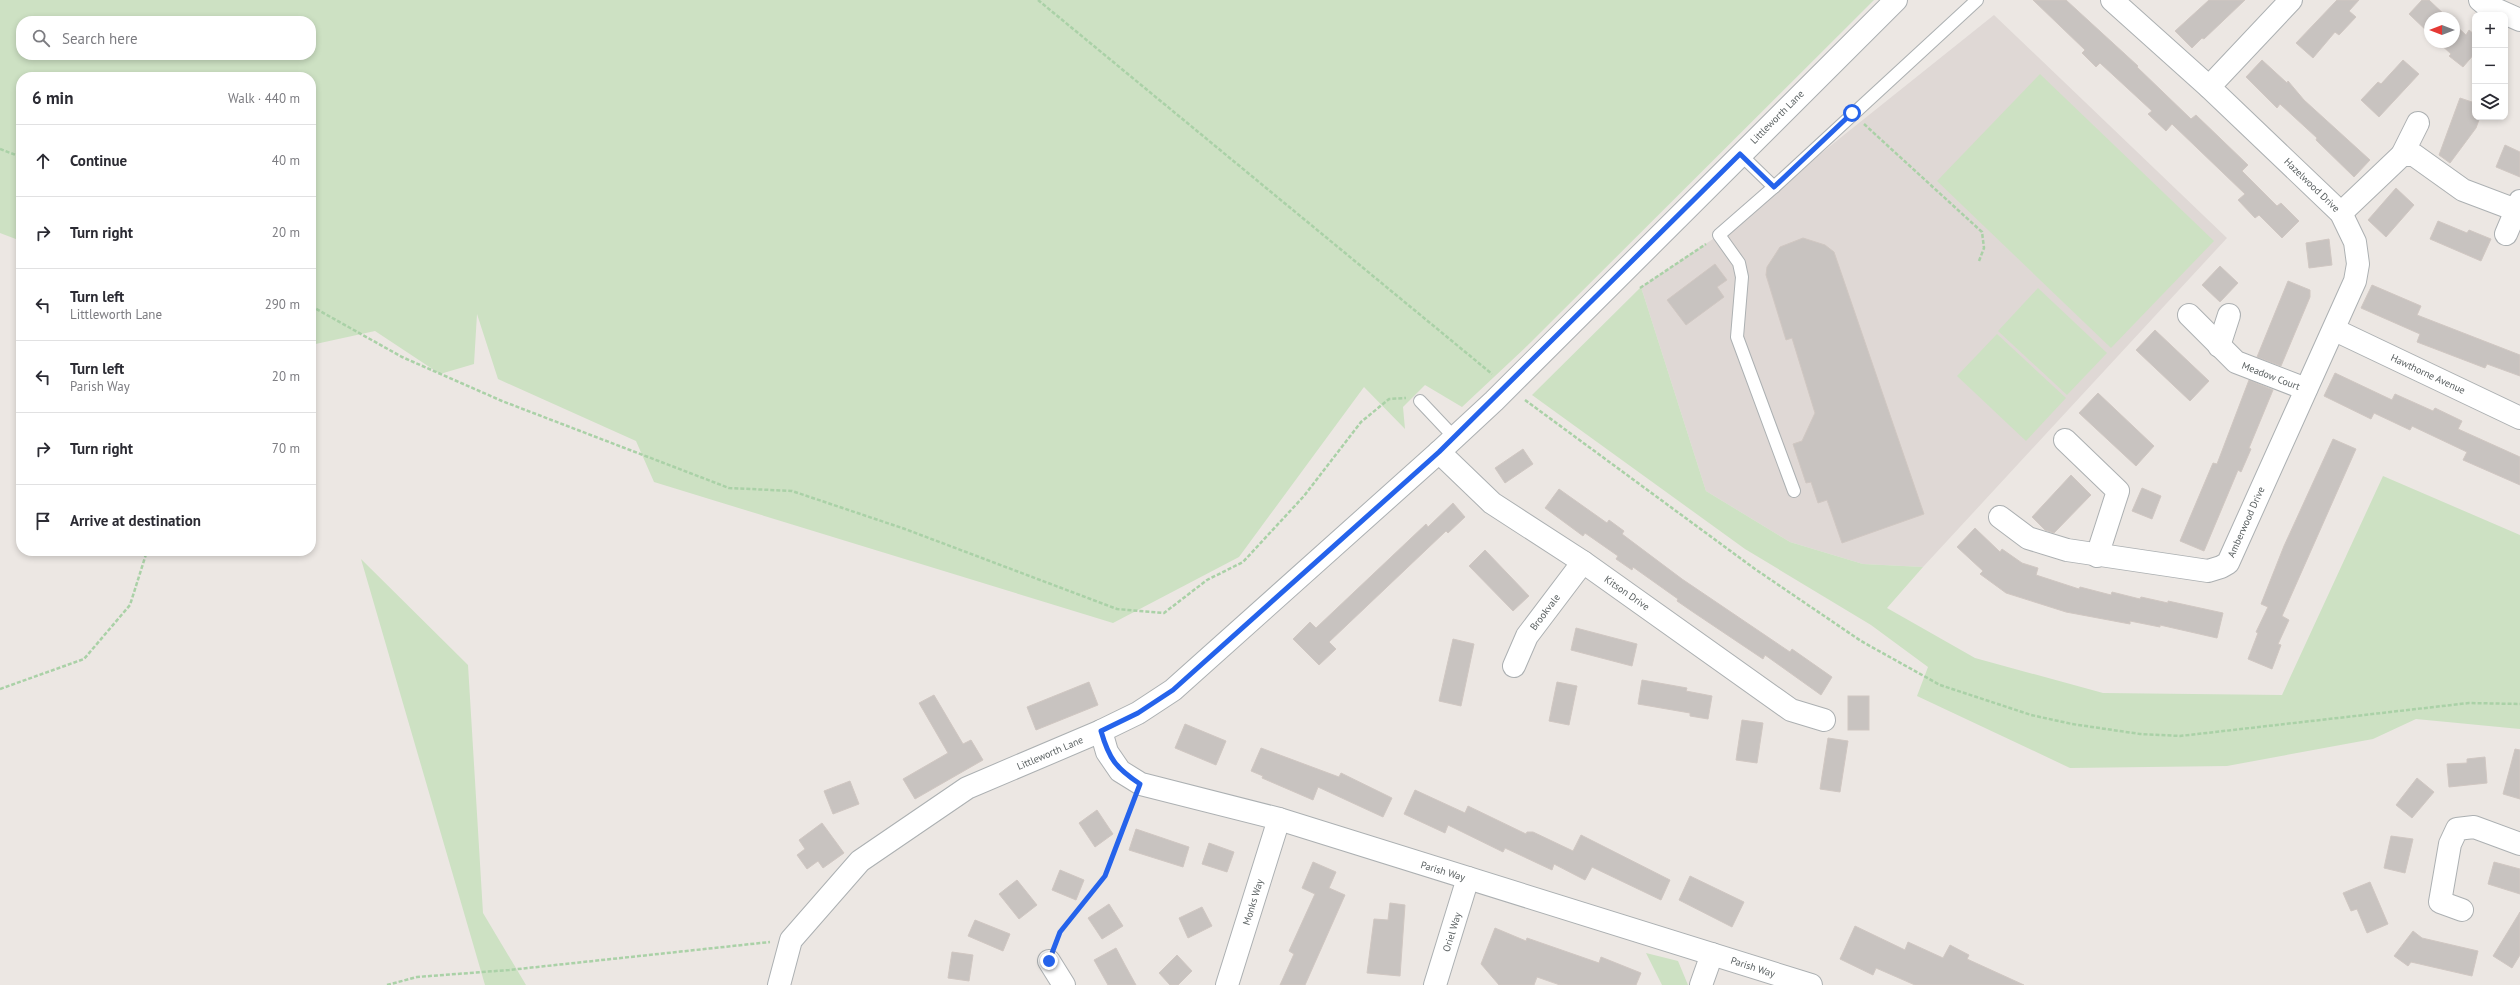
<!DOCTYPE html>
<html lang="en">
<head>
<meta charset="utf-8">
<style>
  body { margin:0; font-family:"PT Sans",sans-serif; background:#f2f2f3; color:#2b2b33 }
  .controls { position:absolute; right:12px; top:12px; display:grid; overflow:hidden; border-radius:8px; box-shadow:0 2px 6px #0003 }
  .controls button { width:36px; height:36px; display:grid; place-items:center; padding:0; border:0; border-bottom:1px solid #e1e1e2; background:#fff; color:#2b2b33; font:20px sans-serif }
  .compass { position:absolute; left:2424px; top:12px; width:36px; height:36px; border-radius:50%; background:#fff; box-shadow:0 2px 6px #0003; rotate:270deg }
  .stop { position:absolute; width:12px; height:12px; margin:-9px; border:3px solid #2563eb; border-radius:50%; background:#fff }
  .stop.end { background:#2563eb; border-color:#fff; box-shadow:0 1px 4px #0008 }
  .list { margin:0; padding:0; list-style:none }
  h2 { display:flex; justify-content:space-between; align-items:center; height:52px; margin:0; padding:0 16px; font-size:17px }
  h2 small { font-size:13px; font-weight:400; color:#7c7c81 }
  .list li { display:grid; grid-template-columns:26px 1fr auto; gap:12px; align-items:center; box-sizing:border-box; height:72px; padding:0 16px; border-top:1px solid #e1e1e2 }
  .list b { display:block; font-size:15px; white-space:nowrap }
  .list p { margin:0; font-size:13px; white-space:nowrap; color:#7c7c81 }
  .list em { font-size:13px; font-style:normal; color:#7c7c81 }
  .icon { flex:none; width:22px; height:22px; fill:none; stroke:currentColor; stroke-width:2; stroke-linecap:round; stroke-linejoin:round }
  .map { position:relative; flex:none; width:2520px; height:985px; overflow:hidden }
  .search { position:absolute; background:#fff; box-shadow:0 2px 6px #0003; left:16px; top:16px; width:300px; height:44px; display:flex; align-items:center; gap:10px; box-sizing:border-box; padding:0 14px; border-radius:16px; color:#7c7c81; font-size:15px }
  .panel { position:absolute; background:#fff; box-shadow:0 2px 6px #0003; left:16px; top:72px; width:300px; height:484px; border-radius:16px }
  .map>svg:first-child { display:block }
</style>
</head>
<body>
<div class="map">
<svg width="2520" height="985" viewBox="0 0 2520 985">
  <rect width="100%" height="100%" fill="#ece7e3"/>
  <path fill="#dfd8d5" d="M 1994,15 L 2227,238 L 1923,567 L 1863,564 L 1790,542 L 1706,491 L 1641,287 L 1719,235 Z"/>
  <g fill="#cde1c3" fill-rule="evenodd">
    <path d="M 0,0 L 1874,0 L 1528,345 L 1462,407 L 1425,385 L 1403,407 L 1405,429 L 1364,387 L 1239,557 L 1113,623 L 654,482 L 636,441 L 498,379 L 477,314 L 474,364 L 440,374 L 375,331 L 311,345 L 311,77 L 21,77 L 21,241 L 0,233 ZM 21,21 L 311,21 L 311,55 L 21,55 Z"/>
    <path d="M 2040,74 L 2214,241 L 2111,348 L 1937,181 Z"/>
    <path d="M 1641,287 L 1706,491 L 1790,542 L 1863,564 L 1923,567 L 1887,608 L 1975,658 L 2103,693 L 2282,695 L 2383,476 L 2520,535 L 2520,729 L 2416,719 L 2373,739 L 2227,766 L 2070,768 L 1917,696 L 1928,667 L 1871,625 L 1745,549 L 1532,395 Z"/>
    <path d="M 2038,288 L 2107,353 L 2067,395 L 1998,331 Z"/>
    <path d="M 1997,334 L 2066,398 L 2026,441 L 1957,376 Z"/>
    <path d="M 361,559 L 468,665 L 483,913 L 526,985 L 485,985 Z"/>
    <path d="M 1646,953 L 1678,961 L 1688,985 L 1662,985 Z"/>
  </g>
  <g fill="#c8c3c0" stroke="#d0c7c2">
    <path d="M 2033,0 L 2066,0 L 2138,66 L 2137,67 L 2191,119 L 2196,115 L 2248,165 L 2242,171 L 2277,206 L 2281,203 L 2299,221 L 2282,238 L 2259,215 L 2255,218 L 2238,200 L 2245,194 L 2172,124 L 2166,131 L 2148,114 L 2152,111 L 2100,63 L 2096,67 L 2082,53 L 2085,50 Z"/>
    <path d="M 2209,0 L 2245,0 L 2204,39 L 2202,38 L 2192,48 L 2175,31 Z"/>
    <path d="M 2337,0 L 2359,0 L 2349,11 L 2356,17 L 2339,35 L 2335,32 L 2313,58 L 2296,43 Z"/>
    <path d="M 2422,0 L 2429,0 L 2448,18 L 2430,18 L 2430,34 L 2409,14 Z"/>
    <path d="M 2454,24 L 2466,35 L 2469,30 L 2475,35 L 2475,53 L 2463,67 L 2449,56 L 2451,54 L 2438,42 L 2454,42 Z"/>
    <path d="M 2262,60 L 2287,83 L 2288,81 L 2304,100 L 2370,160 L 2354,177 L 2316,140 L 2317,138 L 2280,104 L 2277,108 L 2246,77 Z"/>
    <path d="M 2403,60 L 2419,74 L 2379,117 L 2361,100 L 2378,82 L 2381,84 Z"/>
    <path d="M 2460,98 L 2475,103 L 2475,117 L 2480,117 L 2476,128 L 2450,163 L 2439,155 Z"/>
    <path d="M 2505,145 L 2520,152 L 2520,177 L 2496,167 Z"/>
    <path d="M 2396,188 L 2414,205 L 2386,237 L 2368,220 Z"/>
    <path d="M 2438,221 L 2467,233 L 2469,230 L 2491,239 L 2481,261 L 2430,239 Z"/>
    <path d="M 1803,238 L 1825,245 L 1834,252 L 1924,514 L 1842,543 L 1827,500 L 1818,503 L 1811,482 L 1806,483 L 1793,444 L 1802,441 L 1815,413 L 1792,338 L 1786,340 L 1766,275 L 1767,267 L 1780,247 Z"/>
    <path d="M 2329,239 L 2332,265 L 2309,268 L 2306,243 Z"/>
    <path d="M 1715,264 L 1727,280 L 1717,287 L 1724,297 L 1686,325 L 1667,300 Z"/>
    <path d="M 2220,266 L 2238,283 L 2220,302 L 2202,285 Z"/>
    <path d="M 2288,281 L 2310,290 L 2310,297 L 2281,366 L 2257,357 Z"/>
    <path d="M 2372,285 L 2421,306 L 2417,315 L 2520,355 L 2520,376 L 2487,364 L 2485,368 L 2417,342 L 2420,334 L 2361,308 Z"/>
    <path d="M 2155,330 L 2209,381 L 2190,401 L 2136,350 Z"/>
    <path d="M 2335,373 L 2392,400 L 2395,394 L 2433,411 L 2435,408 L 2462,421 L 2458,429 L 2520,457 L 2520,485 L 2463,460 L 2467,452 L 2412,426 L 2410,430 L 2374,413 L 2371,419 L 2324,396 Z"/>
    <path d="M 2249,380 L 2273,390 L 2249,448 L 2251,449 L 2241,472 L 2238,470 L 2204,551 L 2180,541 L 2213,463 L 2217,464 Z"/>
    <path d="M 2098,393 L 2154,446 L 2136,466 L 2079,413 Z"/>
    <path d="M 2333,439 L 2356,449 L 2282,616 L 2289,620 L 2278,644 L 2281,645 L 2272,669 L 2248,659 L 2258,633 L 2256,632 L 2268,607 L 2261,604 L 2284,546 Z"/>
    <path d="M 1523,449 L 1533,464 L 1505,483 L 1495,468 Z"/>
    <path d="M 2071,475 L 2091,495 L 2054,533 L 2045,530 L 2032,517 Z"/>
    <path d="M 2142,488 L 2161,496 L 2152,519 L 2132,511 Z"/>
    <path d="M 1559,489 L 1607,523 L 1609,520 L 1624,531 L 1622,534 L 1682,579 L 1790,652 L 1792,649 L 1832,677 L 1821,695 L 1765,655 L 1763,659 L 1693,612 L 1677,601 L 1678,599 L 1633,567 L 1632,570 L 1616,559 L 1618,556 L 1585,533 L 1583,536 L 1545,508 Z"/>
    <path d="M 1453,503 L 1465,517 L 1448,533 L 1446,531 L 1329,642 L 1336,649 L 1319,665 L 1293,639 L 1310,622 L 1316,628 L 1426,524 L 1428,527 Z"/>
    <path d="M 1975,528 L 2000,552 L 2002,549 L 2022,563 L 2038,568 L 2036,575 L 2079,589 L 2080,587 L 2111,595 L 2112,592 L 2140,599 L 2141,597 L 2168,603 L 2168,601 L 2223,613 L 2217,638 L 2160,625 L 2160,627 L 2130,621 L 2130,624 L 2066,612 L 2006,593 L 1980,574 L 1983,571 L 1957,547 Z"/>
    <path d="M 1485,550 L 1529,596 L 1513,611 L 1469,566 Z"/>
    <path d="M 1576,628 L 1637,644 L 1632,666 L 1571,650 Z"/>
    <path d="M 1453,639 L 1474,644 L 1461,706 L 1439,701 Z"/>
    <path d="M 1642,680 L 1687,688 L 1686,691 L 1712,696 L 1708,719 L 1690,716 L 1690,713 L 1638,704 Z"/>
    <path d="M 1089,682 L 1098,705 L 1036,730 L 1027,707 Z"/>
    <path d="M 1557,682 L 1577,686 L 1569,725 L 1549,721 Z"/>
    <path d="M 934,695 L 963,744 L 971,740 L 983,760 L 915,799 L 903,779 L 948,753 L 919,703 Z"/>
    <rect x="1848" y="696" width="21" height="34"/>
    <path d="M 1742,720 L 1763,723 L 1757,763 L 1736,760 Z"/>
    <path d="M 1185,724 L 1226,741 L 1216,765 L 1175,748 Z"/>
    <path d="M 1828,738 L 1848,741 L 1840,792 L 1820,789 Z"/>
    <path d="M 1261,748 L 1339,777 L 1341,773 L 1392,798 L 1383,817 L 1318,787 L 1313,800 L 1262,778 L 1263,776 L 1251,771 Z"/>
    <path d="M 2515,749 L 2520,750 L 2520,799 L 2503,794 Z"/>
    <path d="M 2485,757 L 2487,783 L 2449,787 L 2447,764 L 2467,763 L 2467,759 Z"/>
    <path d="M 2417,778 L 2434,792 L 2412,818 L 2396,805 Z"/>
    <path d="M 850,781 L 859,804 L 833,814 L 824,791 Z"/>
    <path d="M 1415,790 L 1465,813 L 1468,806 L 1526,834 L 1527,832 L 1533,832 L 1573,851 L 1581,835 L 1670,880 L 1661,900 L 1592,867 L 1585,880 L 1554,864 L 1552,870 L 1505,848 L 1503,852 L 1448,825 L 1445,833 L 1404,814 Z"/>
    <path d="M 1097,810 L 1113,834 L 1095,847 L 1079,823 Z"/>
    <path d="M 822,823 L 844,853 L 823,868 L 818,861 L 807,869 L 797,855 L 805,849 L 799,840 Z"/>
    <path d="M 1136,829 L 1189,847 L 1183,867 L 1129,850 Z"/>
    <path d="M 2391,836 L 2413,839 L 2405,873 L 2384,868 Z"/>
    <path d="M 1209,843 L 1234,852 L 1227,872 L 1202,864 Z"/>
    <path d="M 1313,862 L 1336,872 L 1329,888 L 1345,895 L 1305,985 L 1280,985 L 1294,954 L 1289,951 L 1315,894 L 1302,888 Z"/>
    <path d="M 2494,862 L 2520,869 L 2520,894 L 2488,884 Z"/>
    <path d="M 1060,870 L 1084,880 L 1076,900 L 1052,890 Z"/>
    <path d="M 1690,876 L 1744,902 L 1732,927 L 1679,900 Z"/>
    <path d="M 1017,880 L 1037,905 L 1019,919 L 999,894 Z"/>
    <path d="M 2370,882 L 2388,924 L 2367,933 L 2357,909 L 2351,911 L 2343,893 Z"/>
    <path d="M 1390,903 L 1405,905 L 1400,976 L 1367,973 L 1374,919 L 1388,920 Z"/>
    <path d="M 1109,904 L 1123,926 L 1102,939 L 1088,918 Z"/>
    <path d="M 1202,907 L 1212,926 L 1188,938 L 1179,918 Z"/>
    <path d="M 2520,912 L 2520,955 L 2512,968 L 2493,956 Z"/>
    <path d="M 975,920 L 1010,934 L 1003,951 L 968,936 Z"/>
    <path d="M 1855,926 L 1905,950 L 1908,942 L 1943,958 L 1950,945 L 1969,955 L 1967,959 L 2024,985 L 1915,985 L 1876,968 L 1873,975 L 1840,959 Z"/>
    <path d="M 1495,928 L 1526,941 L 1527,938 L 1599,963 L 1601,957 L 1641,973 L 1636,985 L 1560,985 L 1537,977 L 1534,985 L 1499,985 L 1481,964 Z"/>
    <path d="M 2413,931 L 2422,938 L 2478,951 L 2472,976 L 2411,962 L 2408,966 L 2394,956 Z"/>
    <path d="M 1116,948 L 1125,965 L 1136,985 L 1108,985 L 1094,960 Z"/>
    <path d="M 952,952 L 973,955 L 969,981 L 948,978 Z"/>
    <path d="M 1177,955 L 1192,971 L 1178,985 L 1170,985 L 1159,973 Z"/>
  </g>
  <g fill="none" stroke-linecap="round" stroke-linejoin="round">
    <defs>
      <g id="service">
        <path d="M 1740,154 L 1774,187 L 1719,235 L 1739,263 L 1742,277 L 1737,337 L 1794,491"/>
        <path d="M 1774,187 L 1977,0"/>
        <path d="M 1420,401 L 1454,437"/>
      </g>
      <g id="minor">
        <path d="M 2480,0 L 2486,5 L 2520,20"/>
        <path d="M 2209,87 L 2291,0"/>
        <path d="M 2402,155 L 2418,123"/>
        <path d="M 2341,213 L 2402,155 L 2414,155 L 2463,190 L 2516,210"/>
        <path d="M 2506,234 L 2520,201"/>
        <path d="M 2189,315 L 2236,362 L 2306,389"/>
        <path d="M 2335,330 L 2520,418"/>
        <path d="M 2219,346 L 2229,315"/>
        <path d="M 2065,440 L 2118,491 L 2097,556"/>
        <path d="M 1439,452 L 1492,503 L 1583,562 L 1791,710 L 1824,720"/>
        <path d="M 2000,517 L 2028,538 L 2067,550 L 2208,571 L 2221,567 L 2228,563 L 2355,281 L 2358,264 L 2355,242 L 2341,213 L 2209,87 L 2112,0"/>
        <path d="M 1514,666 L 1527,636 L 1583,562"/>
        <path d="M 1101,731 L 1107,752 L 1120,771 L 1141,784 L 1279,819 L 1811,985"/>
        <path d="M 2462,910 L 2440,902 L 2450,844 L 2457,829 L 2474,827 L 2520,844"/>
        <path d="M 1049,961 L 1064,985"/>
        <path d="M 779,985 L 791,940 L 860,861 L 967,788 L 1101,731 L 1138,713 L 1173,690 L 1439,452 L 1494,401 L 1896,0"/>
        <path d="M 1227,985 L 1279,819"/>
        <path d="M 1435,985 L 1468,878"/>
        <path d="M 1701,985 L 1712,954"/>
      </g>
    </defs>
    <use href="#service" stroke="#acb0b2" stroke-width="14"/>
    <use href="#minor" stroke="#acb0b2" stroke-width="24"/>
    <g stroke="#aad1a7" stroke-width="2.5" stroke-dasharray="4 2" stroke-linecap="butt">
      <path d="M 1038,0 L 1492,374"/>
      <path d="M 1864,124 L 1982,232 L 1984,248 L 1979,261"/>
      <path d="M 0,149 L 21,157"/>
      <path d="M 1640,288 L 1706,244"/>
      <path d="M 311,306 L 402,357 L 502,401 L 729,488 L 792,491 L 905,529 L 1117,609 L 1164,613 L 1207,580 L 1243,562 L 1304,496 L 1361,422 L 1389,399 L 1406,398"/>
      <path d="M 1525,400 L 1755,569 L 1861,641 L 1940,685 L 2031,715 L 2072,724 L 2140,734 L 2180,736 L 2469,703 L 2520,704"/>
      <path d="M 0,689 L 84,659 L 130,605 L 147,551"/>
      <path d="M 1056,942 L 1060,932 L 1105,876 L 1134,802"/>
      <path d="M 387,985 L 417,977 L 509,970 L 770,942"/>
    </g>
    <use href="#service" stroke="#fff" stroke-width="12"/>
    <use href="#minor" stroke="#fff" stroke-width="22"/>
  </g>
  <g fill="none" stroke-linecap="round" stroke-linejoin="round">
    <path stroke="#2563eb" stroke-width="5" d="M 1049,961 L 1060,932 L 1105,876 L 1140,784 C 1116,768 1109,759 1101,731 L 1138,713 L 1173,690 L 1439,452 L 1740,154 L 1774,187 L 1852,113"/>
  </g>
  <g text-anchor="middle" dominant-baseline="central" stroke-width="3.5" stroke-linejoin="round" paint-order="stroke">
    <g font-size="10" fill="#5b6162" stroke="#fff">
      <text transform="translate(1777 117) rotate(-45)">Littleworth Lane</text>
      <text transform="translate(2312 185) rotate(44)">Hazelwood Drive</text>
      <text transform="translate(2428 374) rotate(25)">Hawthorne Avenue</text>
      <text transform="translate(2271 376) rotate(21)">Meadow Court</text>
      <text transform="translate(2246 522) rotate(-66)">Amberwood Drive</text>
      <text transform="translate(1627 593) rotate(35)">Kitson Drive</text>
      <text transform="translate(1545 612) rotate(-53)">Brookvale</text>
      <text transform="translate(1050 753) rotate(-23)">Littleworth Lane</text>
      <text transform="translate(1443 871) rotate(17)">Parish Way</text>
      <text transform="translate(1253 902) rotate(-73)">Monks Way</text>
      <text transform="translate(1452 932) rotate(-73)">Oriel Way</text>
      <text transform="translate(1753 967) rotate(18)">Parish Way</text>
    </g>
  </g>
</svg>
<div class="controls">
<button>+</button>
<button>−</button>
<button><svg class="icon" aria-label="layers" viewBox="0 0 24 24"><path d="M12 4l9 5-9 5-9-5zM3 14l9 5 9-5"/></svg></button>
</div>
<svg class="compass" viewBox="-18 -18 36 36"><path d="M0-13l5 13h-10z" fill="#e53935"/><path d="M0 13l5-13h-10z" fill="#7c7c81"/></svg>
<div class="stop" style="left:1852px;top:113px"></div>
<div class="stop end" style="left:1049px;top:961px"></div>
<div class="search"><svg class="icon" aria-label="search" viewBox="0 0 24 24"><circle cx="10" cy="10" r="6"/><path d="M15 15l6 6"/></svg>Search here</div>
<section class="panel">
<h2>6 min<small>Walk · 440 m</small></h2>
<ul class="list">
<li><svg class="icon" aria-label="ahead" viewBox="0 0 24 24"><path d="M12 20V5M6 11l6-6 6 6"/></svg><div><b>Continue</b></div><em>40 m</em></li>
<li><svg class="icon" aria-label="right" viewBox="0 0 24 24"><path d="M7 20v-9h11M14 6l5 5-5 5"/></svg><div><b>Turn right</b></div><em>20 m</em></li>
<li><svg class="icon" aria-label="left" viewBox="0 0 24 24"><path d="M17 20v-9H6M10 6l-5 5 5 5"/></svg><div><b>Turn left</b><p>Littleworth Lane</p></div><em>290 m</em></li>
<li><svg class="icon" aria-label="left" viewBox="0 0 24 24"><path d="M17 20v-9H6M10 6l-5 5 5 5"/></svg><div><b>Turn left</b><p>Parish Way</p></div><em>20 m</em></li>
<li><svg class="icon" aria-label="right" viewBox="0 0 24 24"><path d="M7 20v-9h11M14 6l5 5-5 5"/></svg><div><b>Turn right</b></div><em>70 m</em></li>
<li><svg class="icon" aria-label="arrive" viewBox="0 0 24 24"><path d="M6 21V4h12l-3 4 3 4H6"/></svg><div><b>Arrive at destination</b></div></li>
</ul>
</section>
</div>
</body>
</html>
